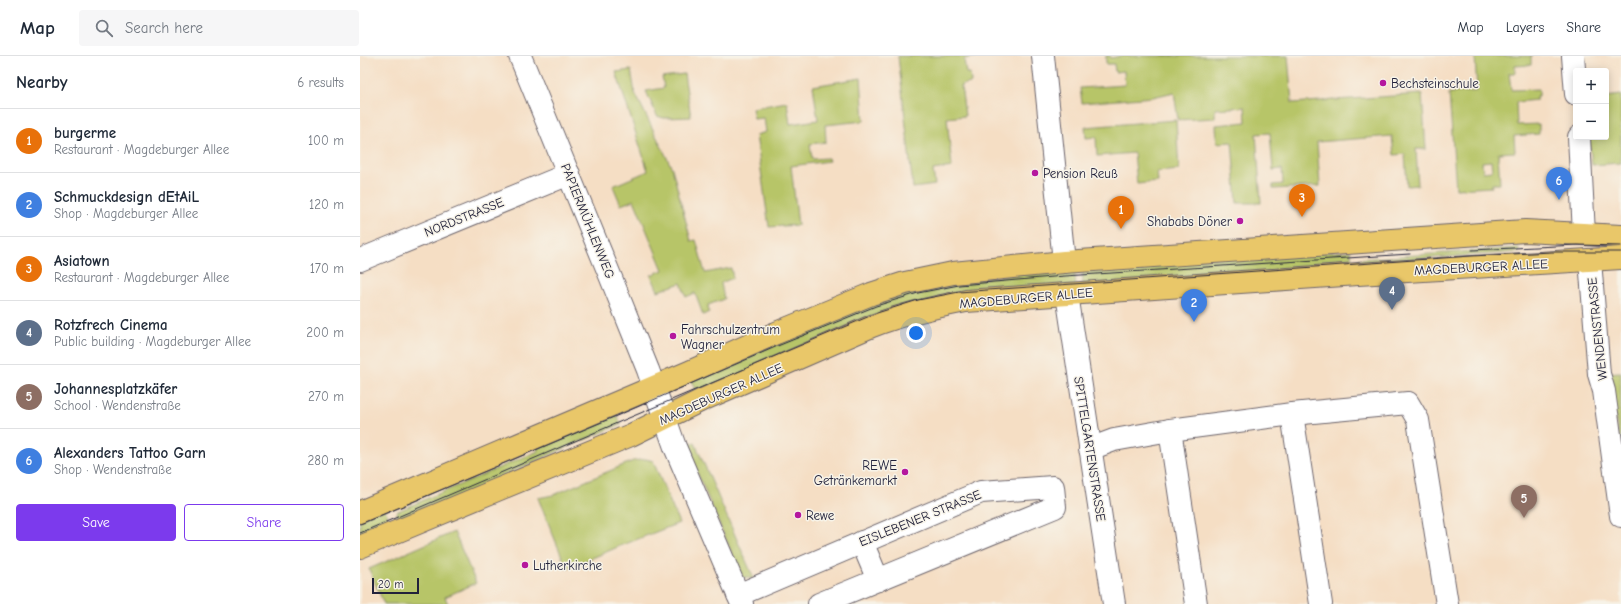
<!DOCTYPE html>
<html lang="en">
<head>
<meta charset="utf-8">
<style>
  body { margin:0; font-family:"Comic Neue",sans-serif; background:#f6f6f7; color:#1f2937 }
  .controls { position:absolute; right:12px; top:12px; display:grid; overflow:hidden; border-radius:4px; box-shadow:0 2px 10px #0003 }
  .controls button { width:36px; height:36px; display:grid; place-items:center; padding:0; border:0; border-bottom:1px solid #e0e1e3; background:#fff; color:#1f2937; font:20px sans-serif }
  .scale { position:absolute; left:12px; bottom:10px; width:47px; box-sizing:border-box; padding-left:4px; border:2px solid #22223b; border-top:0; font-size:11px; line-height:14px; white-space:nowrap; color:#22223b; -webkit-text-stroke:3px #f7f3e8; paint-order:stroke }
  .you { position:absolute; left:556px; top:277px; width:14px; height:14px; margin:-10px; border:3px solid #fff; border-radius:50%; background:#1a73e8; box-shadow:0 0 0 6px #1a73e833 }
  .badge { display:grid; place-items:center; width:26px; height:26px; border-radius:50%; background:#7c3aed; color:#fff; font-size:13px; font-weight:700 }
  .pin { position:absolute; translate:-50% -33px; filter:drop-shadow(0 1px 2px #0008) }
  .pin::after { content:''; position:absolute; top:21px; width:14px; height:12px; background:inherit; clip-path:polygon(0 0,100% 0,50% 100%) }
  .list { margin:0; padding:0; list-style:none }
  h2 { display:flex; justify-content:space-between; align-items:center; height:52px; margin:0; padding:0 16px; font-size:17px }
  h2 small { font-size:13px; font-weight:400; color:#747a83 }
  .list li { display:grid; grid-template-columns:26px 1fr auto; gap:12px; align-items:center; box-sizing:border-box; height:64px; padding:0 16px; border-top:1px solid #e0e1e3 }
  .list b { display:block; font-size:15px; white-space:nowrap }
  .list p { margin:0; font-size:13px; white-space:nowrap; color:#747a83 }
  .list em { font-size:13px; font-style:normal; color:#747a83 }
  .actions { display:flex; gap:8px; padding:12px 16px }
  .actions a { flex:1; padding:9px 0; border:1px solid #7c3aed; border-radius:4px; text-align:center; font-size:14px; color:#7c3aed }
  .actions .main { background:#7c3aed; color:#fff }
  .icon { flex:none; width:22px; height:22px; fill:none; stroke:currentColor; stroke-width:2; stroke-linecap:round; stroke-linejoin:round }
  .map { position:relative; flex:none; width:1261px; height:548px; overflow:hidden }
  header { display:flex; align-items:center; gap:24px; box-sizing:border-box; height:56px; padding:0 20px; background:#fff; border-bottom:1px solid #e0e1e3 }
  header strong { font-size:19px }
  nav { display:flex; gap:22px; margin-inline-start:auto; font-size:14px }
  .search { width:280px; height:36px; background:#f6f6f7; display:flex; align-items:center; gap:10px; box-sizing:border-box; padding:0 14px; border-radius:4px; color:#747a83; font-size:15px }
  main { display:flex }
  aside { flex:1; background:#fff }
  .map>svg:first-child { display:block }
</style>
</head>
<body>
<header>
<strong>Map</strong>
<div class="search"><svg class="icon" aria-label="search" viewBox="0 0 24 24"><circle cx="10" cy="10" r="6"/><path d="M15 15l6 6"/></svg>Search here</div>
<nav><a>Map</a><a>Layers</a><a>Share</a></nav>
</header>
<main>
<aside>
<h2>Nearby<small>6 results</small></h2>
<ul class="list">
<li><span class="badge" style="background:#e8710a">1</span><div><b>burgerme</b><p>Restaurant · Magdeburger Allee</p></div><em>100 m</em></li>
<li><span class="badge" style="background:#3f7fe0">2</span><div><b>Schmuckdesign dEtAiL</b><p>Shop · Magdeburger Allee</p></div><em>120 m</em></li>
<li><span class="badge" style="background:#e8710a">3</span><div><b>Asiatown</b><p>Restaurant · Magdeburger Allee</p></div><em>170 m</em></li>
<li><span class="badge" style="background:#5c6f8a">4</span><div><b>Rotzfrech Cinema</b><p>Public building · Magdeburger Allee</p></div><em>200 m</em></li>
<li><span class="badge" style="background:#8d6e63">5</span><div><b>Johannesplatzkäfer</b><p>School · Wendenstraße</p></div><em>270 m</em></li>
<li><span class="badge" style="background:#3f7fe0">6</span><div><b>Alexanders Tattoo Garn</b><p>Shop · Wendenstraße</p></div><em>280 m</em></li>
</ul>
<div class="actions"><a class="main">Save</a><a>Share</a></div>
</aside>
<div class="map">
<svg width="1261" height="548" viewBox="0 0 1261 548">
  <rect width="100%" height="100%" fill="#f7f3e8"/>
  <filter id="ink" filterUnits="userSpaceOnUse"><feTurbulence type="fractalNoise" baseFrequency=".025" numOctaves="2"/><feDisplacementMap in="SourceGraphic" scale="8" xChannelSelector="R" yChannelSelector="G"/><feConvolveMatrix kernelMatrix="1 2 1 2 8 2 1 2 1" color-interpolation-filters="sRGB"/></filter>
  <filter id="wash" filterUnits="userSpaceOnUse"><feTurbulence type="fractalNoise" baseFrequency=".012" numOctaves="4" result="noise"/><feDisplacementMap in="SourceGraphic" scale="16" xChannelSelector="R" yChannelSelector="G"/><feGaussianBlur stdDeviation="0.9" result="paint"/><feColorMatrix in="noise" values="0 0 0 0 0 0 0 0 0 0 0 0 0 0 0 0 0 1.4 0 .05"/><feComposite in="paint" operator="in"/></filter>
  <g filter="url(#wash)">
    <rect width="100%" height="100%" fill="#f5dec4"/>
    <g fill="#b7c567" stroke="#6c7451" fill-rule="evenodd">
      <path d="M 538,0 L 621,0 L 604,3 L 606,17 L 610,17 L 611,27 L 601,29 L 605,60 L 587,62 L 592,111 L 573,114 L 575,129 L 553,132 Z"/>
      <path d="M 746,0 L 750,0 L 751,2 L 761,0 L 928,0 L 932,47 L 1062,38 L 1066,93 L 1056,93 L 1058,129 L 1047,130 L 1045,98 L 1034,99 L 1032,80 L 957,86 L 960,130 L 913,133 L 913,129 L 923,128 L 922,113 L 913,114 L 910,77 L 896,78 L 901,147 L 877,147 L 872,86 L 857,87 L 856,69 L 886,66 L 885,51 L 855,53 L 855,62 L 818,64 L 814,36 L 793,41 L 722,47 L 720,32 L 765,29 L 764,15 L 755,16 L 754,8 L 746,8 Z"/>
      <path d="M 1115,0 L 1173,0 L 1171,1 L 1171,9 L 1155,10 L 1155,17 L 1149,17 L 1151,34 L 1179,33 L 1179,40 L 1177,40 L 1177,44 L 1156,46 L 1157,69 L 1179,68 L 1179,78 L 1154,80 L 1155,96 L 1138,97 L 1140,128 L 1132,128 L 1132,131 L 1096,133 L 1089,37 L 1117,35 ZM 1131,105 L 1132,115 L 1123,116 L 1122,106 Z"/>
      <path d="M 271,14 L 275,37 L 312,112 L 331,185 L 336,184 L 345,217 L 371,212 L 373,222 L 361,227 L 364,243 L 348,249 L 349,256 L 343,259 L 335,237 L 326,241 L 321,227 L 298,235 L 291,219 L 303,214 L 274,144 L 261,149 L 253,130 L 288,115 L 256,16 Z"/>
      <path d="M 324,18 L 331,61 L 304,62 L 297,60 L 286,35 L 304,32 L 302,21 Z"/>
      <path d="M 501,22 L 504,65 L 465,69 L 466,86 L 450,88 L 452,103 L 468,102 L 469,105 L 431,110 L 438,169 L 409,171 L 396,79 L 406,76 L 404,62 L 394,63 L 392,52 L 427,46 L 430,68 L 458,64 L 453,30 Z"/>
      <path d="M 1261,39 L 1261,107 L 1232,109 L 1229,81 L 1246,81 L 1246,41 Z"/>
      <path d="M 816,64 L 819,114 L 797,116 L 798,126 L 777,128 L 774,97 L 737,100 L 736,81 L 726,82 L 725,71 Z"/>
      <path d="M 1159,192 L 1159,196 L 999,207 L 999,203 Z"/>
      <path d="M 991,195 L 992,214 L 723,229 L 722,209 Z"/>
      <path d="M 714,209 L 716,230 L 606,239 L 339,343 L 330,322 L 514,239 Z"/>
      <path d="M 1261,316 L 1261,391 L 1246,317 Z"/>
      <path d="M 256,357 L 261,368 L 120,429 L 121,431 L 40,465 L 36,456 L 178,395 L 176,390 Z"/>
      <path d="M 324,386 L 335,387 L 394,523 L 382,521 Z"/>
      <path d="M 286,403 L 293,405 L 319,467 L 260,490 L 207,513 L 178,442 L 193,439 L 273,405 Z"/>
      <path d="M 23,449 L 33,472 L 0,482 L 0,463 Z"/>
      <path d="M 94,476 L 116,527 L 85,541 L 88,548 L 24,548 L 9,513 Z"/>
    </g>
  </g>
  <g filter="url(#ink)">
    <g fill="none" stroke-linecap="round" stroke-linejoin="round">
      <defs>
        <g id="minor">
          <path d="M 160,0 L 249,217 L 288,314 L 315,391 L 382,548"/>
          <path d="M 683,0 L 704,206"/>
          <path d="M 1213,0 L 1216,38"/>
          <path d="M 1219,81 L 1224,178"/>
          <path d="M 0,204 L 209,118"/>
          <path d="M 1230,204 L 1239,318 L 1244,335 L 1261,460"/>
          <path d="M 707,238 L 754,548"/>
          <path d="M 932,358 L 961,548"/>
          <path d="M 810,374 L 836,548"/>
          <path d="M 730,393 L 754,384 L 810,374 L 932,358 L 1048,347 L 1058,364 L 1087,548"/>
          <path d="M 502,486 L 518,524"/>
          <path d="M 378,539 L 621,436 L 693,431 L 695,451 L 459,548"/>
        </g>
        <g id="major">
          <path d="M 0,456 L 329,316 L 416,277 L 511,238 L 545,227 L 593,217 L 704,206 L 1165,175 L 1261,180"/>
          <path d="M 0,491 L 137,434 L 271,379 L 342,344 L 512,270 C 543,258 574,251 606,245 L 998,218 L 1261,202"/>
        </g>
      </defs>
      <use href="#minor" stroke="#6c646b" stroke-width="24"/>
      <use href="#major" stroke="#6c646b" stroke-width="24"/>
      <use href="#minor" stroke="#fff" stroke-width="22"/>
      <use href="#major" stroke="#e9c769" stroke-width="22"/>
      <g stroke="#22223b" stroke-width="1">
        <path d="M 1112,194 L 1218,189 L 1261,190"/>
        <path d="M 0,468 L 261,358 L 420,289 L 516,250 L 558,237 L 599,229 L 705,220 L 1050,198"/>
        <path d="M 0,477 L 264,364 L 517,257 L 558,244 L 599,236 L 1111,200 L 1192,196 L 1261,196"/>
      </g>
    </g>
  </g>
  <g fill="#b5179e" stroke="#f7f3e8" stroke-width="1.5">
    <circle cx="1023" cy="27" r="4"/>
    <circle cx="675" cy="117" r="4"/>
    <circle cx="880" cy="165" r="4"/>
    <circle cx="313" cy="280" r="4"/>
    <circle cx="545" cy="416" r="4"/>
    <circle cx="438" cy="459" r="4"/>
    <circle cx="165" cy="509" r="4"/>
  </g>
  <g text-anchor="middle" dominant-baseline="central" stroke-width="3" stroke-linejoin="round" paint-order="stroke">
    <g font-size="13" fill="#22223b" stroke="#f7f3e8" text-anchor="start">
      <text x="1031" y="27">Bechsteinschule</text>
      <text x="683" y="117">Pension Reuß</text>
      <text x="872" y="165" text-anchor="end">Shababs Döner</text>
      <text x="321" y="273">Fahrschulzentrum<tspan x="321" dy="15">Wagner</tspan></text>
      <text x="537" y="409" text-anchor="end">REWE<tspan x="537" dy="15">Getränkemarkt</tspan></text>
      <text x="446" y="459">Rewe</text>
      <text x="173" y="509">Lutherkirche</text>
    </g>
    <g font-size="13" fill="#22223b" stroke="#f7f3e8">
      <text transform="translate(104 161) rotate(-22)">NORDSTRASSE</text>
      <text transform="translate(228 165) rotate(68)">PAPIERMÜHLENWEG</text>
      <text transform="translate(1121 211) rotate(-3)">MAGDEBURGER ALLEE</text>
      <text transform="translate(666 242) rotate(-5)">MAGDEBURGER ALLEE</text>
      <text transform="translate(1237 273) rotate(-96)">WENDENSTRASSE</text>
      <text transform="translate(361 338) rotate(-24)">MAGDEBURGER ALLEE</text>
      <text transform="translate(730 393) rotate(81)">SPITTELGARTENSTRASSE</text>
      <text transform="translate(560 462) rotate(-22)">EISLEBENER STRASSE</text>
    </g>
  </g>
</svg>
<div class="controls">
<button>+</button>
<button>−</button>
</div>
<div class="scale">20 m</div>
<div class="you"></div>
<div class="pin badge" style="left:761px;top:173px;background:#e8710a">1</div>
<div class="pin badge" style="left:834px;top:266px;background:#3f7fe0">2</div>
<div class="pin badge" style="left:942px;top:161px;background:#e8710a">3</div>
<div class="pin badge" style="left:1032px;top:254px;background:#5c6f8a">4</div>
<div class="pin badge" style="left:1164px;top:462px;background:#8d6e63">5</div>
<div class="pin badge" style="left:1199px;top:144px;background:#3f7fe0">6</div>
</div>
</main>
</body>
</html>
